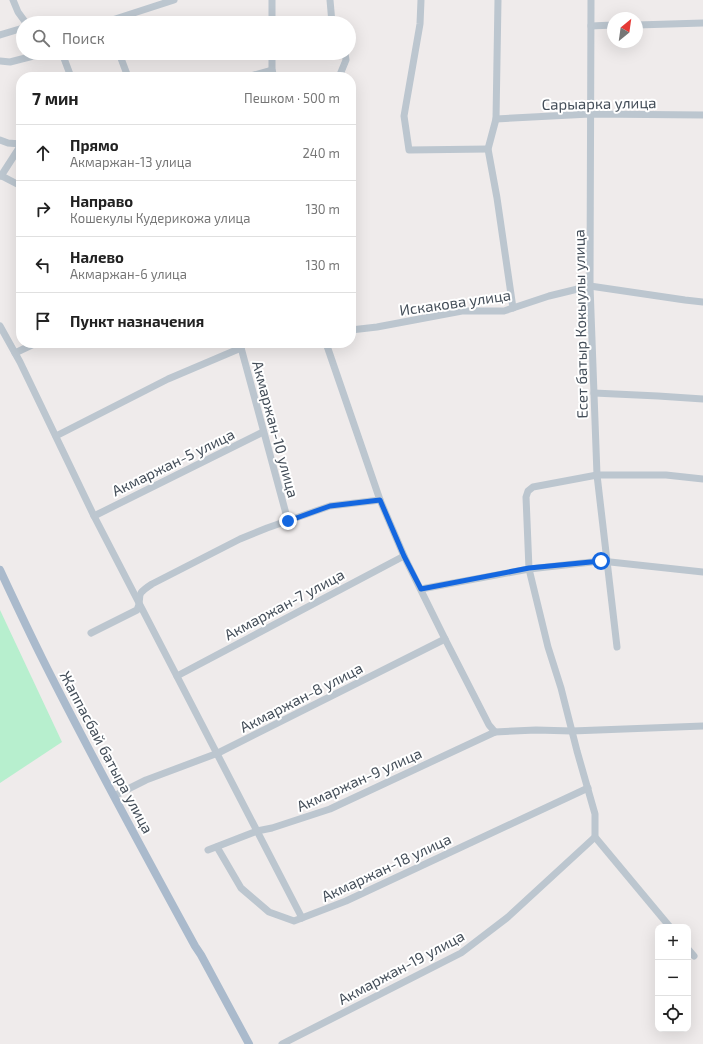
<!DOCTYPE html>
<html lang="ru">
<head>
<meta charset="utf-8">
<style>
  body { margin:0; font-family:"Exo 2",sans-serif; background:#f6f6f6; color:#222 }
  .controls { position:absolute; right:12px; bottom:12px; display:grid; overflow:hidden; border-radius:8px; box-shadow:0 4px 16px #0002 }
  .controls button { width:36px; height:36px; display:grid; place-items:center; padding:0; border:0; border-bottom:1px solid #e0e0e0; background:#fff; color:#222; font:20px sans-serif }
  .compass { position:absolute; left:607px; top:12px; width:36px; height:36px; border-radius:50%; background:#fff; box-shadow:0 4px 16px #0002; rotate:29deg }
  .stop { position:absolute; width:12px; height:12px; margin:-9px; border:3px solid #1467e0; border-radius:50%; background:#fff }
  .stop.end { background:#1467e0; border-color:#fff; box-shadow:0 1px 4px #0008 }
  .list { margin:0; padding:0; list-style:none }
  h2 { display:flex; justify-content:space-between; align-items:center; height:52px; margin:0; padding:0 16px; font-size:17px }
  h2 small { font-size:13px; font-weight:400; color:#767676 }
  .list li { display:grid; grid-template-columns:26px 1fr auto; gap:12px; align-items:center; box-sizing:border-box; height:56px; padding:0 16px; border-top:1px solid #e0e0e0 }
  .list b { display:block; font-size:15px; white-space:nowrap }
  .list p { margin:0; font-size:13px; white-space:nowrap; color:#767676 }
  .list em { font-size:13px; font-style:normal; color:#767676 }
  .icon { flex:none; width:22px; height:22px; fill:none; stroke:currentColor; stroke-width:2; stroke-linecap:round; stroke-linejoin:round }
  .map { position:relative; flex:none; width:703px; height:1044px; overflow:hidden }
  .search { position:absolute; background:#fff; box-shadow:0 4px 16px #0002; left:16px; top:16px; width:340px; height:44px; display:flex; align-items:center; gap:10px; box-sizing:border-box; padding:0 14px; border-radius:22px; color:#767676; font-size:15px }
  .panel { position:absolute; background:#fff; box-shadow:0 4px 16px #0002; left:16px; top:72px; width:340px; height:276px; border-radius:16px }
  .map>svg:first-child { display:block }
</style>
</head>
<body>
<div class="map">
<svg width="703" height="1044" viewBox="0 0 703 1044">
  <rect width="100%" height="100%" fill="#efebeb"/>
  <path fill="#b7efce" d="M 0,610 L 62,742 L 0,783 Z"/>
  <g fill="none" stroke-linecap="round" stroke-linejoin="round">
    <g stroke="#bcc6cf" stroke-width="7">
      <path d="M 13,0 L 18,12 L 26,23"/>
      <path d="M 330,0 L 332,23"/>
      <path d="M 421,0 L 420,24 L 404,116 L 409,150 L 488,149"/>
      <path d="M 498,0 L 496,119 L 488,149 L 497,198 L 513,308"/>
      <path d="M 591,0 L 590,286 L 597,475 L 617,647"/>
      <path d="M 103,23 L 174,0"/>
      <path d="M 272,23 L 272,0"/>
      <path d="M 637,25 L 703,23"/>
      <path d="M 591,26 L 613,25"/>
      <path d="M 0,35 L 23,28"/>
      <path d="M 62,53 L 71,77"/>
      <path d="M 119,53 L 128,77"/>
      <path d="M 272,53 L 272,70 L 274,77"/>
      <path d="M 0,61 L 10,62 L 45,53"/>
      <path d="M 247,77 L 272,70"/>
      <path d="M 339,77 L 346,60 L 345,53"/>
      <path d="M 496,119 L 590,114 L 703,115"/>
      <path d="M 0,140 L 8,143 L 21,144"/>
      <path d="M 0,175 L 21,186"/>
      <path d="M 1,176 L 21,145"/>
      <path d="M 0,326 L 20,362 L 94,516 L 302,918"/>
      <path d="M 351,330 L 377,327 L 462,311 L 504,311 L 549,296 L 590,286 L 685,300 L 703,302"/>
      <path d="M 326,343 L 380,500 L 404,556 L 445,639 L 489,725 L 495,732"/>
      <path d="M 240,344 L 288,521"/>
      <path d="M 15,353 L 36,343"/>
      <path d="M 594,393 L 658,396 L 703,399"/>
      <path d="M 56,436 L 168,379 L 241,348"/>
      <path d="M 94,516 L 263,432"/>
      <path d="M 421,589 L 529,569 L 601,561 L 703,572"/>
      <path d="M 91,633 L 137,610 C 144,595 132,597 152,584 L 240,539 L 267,528 L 330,506 L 380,500"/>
      <path d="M 177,676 L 404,556"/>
      <path d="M 114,796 L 146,780 L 218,753 L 445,639"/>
      <path d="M 217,847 L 241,888 L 269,912 L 294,921 L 346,901 L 588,788"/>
      <path d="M 208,850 L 257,831 L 272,828 L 330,809 L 495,732 L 536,730 L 572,731 L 703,726"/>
      <path d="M 670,927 L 595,837 L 595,814 L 577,751 L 561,688 L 548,647 L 529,569 L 526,497 L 528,491 L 533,487 L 597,475 L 666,475 L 703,479"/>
      <path d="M 688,949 L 694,956"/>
      <path d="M 282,1044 L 461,953 L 508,917 L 595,837"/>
    </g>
    <path stroke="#aabacc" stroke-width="8" d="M 0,570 C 14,600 28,630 43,660 C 91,756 143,851 195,946 L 201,955 L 249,1044"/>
  </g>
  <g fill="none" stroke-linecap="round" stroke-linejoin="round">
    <path stroke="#1467e0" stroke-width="5" d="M 288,521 L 330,506 L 380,500 L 404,556 L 421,589 L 529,568 L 601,561"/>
  </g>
  <g text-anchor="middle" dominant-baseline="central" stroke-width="4" stroke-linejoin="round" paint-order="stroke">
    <g font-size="15" fill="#444e59" stroke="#fff">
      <text transform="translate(599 103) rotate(-1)">Сарыарка улица</text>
      <text transform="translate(455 302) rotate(-8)">Искакова улица</text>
      <text transform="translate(580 324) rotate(-91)">Есет батыр Кокыулы улица</text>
      <text transform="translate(276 429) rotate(75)">Акмаржан-10 улица</text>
      <text transform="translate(173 462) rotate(-26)">Акмаржан-5 улица</text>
      <text transform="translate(284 604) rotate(-28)">Акмаржан-7 улица</text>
      <text transform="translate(301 697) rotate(-27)">Акмаржан-8 улица</text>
      <text transform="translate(107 752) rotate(62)">Жаппасбай батыра улица</text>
      <text transform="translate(359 779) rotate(-24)">Акмаржан-9 улица</text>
      <text transform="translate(386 867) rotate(-25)">Акмаржан-18 улица</text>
      <text transform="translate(401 967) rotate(-28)">Акмаржан-19 улица</text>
    </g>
  </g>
</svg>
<div class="controls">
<button>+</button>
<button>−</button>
<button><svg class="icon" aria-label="locate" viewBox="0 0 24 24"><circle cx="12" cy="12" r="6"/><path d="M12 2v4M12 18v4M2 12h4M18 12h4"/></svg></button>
</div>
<svg class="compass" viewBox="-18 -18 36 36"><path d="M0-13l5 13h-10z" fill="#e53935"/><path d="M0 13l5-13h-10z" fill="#767676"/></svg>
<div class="stop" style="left:601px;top:561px"></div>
<div class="stop end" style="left:288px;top:521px"></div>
<div class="search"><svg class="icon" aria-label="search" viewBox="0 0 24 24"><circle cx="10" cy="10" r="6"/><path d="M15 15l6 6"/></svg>Поиск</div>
<section class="panel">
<h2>7 мин<small>Пешком · 500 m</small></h2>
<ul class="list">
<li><svg class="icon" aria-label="ahead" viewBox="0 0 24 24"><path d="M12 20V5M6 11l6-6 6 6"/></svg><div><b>Прямо</b><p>Акмаржан-13 улица</p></div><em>240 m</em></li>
<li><svg class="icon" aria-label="right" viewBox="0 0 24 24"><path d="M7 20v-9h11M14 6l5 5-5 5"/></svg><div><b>Направо</b><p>Кошекулы Кудерикожа улица</p></div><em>130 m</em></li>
<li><svg class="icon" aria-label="left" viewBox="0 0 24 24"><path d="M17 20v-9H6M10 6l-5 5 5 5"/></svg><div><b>Налево</b><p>Акмаржан-6 улица</p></div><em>130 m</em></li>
<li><svg class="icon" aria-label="arrive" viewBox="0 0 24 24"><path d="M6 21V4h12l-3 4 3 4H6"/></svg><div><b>Пункт назначения</b></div></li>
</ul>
</section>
</div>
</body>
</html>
